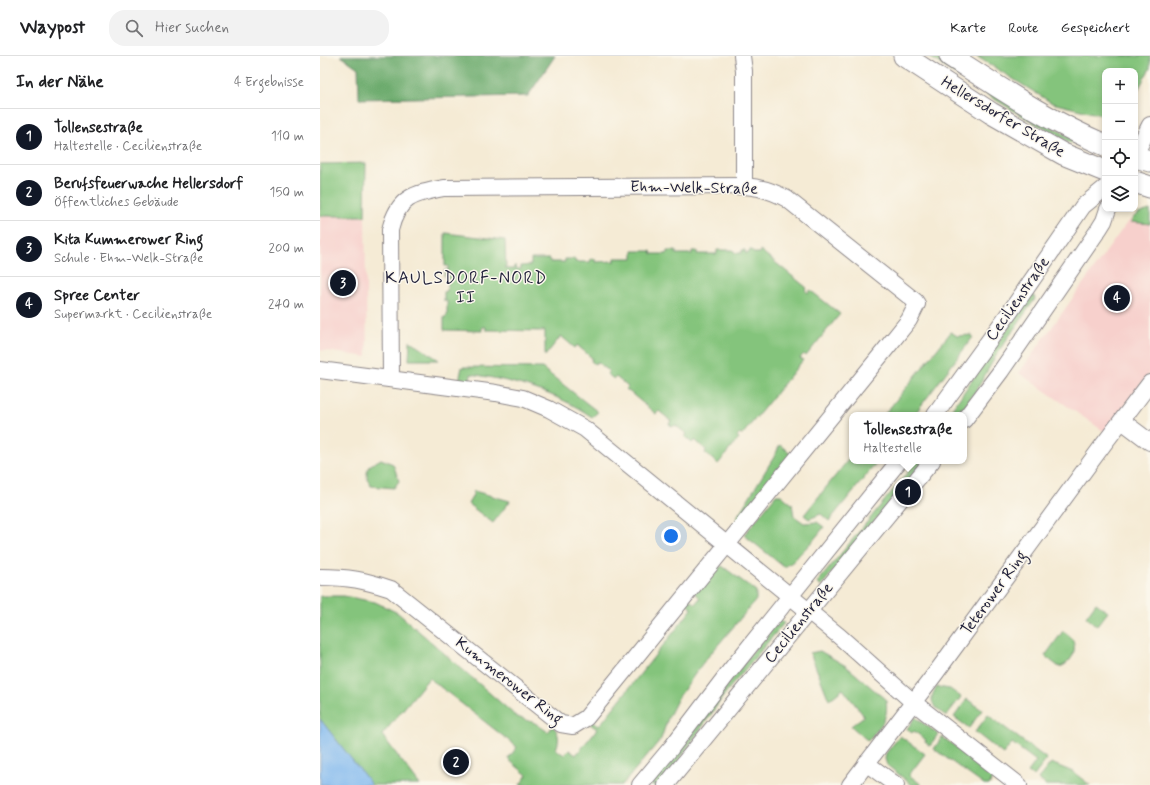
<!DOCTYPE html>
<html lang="de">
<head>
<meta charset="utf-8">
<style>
  body { margin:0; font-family:Mynerve,sans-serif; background:#f2f2f2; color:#202124 }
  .controls { position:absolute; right:12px; top:12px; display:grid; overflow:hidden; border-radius:8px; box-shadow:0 2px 6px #0003 }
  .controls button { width:36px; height:36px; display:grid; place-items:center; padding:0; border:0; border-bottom:1px solid #e0e0e0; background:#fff; color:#202124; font:20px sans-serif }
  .you { position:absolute; left:351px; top:480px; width:14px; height:14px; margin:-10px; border:3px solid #fff; border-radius:50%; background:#1a73e8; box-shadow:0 0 0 6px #1a73e833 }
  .badge { display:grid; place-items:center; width:26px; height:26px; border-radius:50%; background:#111827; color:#fff; font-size:13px; font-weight:700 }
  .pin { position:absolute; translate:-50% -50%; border:2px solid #fff; box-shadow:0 1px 4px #0006 }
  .popup { position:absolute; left:529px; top:356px; width:118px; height:52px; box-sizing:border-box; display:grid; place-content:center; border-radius:8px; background:#fff; filter:drop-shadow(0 1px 3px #0005); font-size:13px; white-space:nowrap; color:#757577 }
  .popup b { font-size:15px; color:#202124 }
  .popup::after { content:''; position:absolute; left:50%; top:100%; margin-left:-8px; border:8px solid transparent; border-top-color:#fff }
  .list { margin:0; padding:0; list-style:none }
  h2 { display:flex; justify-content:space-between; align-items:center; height:52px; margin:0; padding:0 16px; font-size:17px }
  h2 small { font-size:13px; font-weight:400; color:#757577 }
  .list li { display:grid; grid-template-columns:26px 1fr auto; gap:12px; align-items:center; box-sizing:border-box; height:56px; padding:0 16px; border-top:1px solid #e0e0e0 }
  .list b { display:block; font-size:15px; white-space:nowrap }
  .list p { margin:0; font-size:13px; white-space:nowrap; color:#757577 }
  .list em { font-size:13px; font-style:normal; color:#757577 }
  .icon { flex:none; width:22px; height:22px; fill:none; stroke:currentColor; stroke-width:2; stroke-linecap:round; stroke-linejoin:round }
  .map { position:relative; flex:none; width:830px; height:729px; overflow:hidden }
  header { display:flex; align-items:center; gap:24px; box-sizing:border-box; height:56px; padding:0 20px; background:#fff; border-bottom:1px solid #e0e0e0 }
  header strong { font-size:19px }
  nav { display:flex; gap:22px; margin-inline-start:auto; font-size:14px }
  .search { width:280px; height:36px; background:#f2f2f2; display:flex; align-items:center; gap:10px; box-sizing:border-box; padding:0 14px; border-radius:16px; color:#757577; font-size:15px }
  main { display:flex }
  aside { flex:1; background:#fff }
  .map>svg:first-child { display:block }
</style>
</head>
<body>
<header>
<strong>Waypost</strong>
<div class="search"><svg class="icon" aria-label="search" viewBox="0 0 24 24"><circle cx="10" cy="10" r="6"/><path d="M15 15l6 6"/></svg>Hier suchen</div>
<nav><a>Karte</a><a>Route</a><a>Gespeichert</a></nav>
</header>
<main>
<aside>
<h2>In der Nähe<small>4 Ergebnisse</small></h2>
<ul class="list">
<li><span class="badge">1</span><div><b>Tollensestraße</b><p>Haltestelle · Cecilienstraße</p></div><em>110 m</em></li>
<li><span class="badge">2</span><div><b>Berufsfeuerwache Hellersdorf</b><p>Öffentliches Gebäude</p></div><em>150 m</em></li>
<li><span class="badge">3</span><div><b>Kita Kummerower Ring</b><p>Schule · Ehm-Welk-Straße</p></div><em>200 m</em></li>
<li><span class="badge">4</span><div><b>Spree Center</b><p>Supermarkt · Cecilienstraße</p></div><em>240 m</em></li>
</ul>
</aside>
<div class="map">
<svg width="830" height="729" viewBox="0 0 830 729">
  <rect width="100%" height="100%" fill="#fbf7ec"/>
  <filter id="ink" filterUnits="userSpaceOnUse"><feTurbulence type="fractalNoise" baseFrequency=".025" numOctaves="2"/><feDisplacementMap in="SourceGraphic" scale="8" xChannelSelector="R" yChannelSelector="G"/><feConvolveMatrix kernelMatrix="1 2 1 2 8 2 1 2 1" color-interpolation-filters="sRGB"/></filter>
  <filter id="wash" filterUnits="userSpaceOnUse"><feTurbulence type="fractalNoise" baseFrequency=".012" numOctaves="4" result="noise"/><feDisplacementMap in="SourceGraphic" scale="16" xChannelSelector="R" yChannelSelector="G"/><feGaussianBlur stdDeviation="0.9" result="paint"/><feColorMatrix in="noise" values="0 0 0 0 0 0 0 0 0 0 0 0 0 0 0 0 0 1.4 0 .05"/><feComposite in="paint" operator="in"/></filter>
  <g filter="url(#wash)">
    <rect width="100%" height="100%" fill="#f5ebd5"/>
    <g fill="#f7d0cc">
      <path d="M 830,154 L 830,316 L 785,376 L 699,317 L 806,168 L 817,158 Z"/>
      <path d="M 0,160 L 45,160 L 47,301 L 0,294 Z"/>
    </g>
    <g fill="#84c47c" stroke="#53735c">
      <path d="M 608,0 L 616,0 L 674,37 L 753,83 L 751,87 C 701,61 655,31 608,0 Z"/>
      <path d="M 656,0 L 830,0 L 830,12 L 815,39 L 815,15 L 785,15 L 785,60 L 732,47 Z"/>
      <path d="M 46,107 L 45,160 L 0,160 L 0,108 Z"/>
      <path d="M 830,154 L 830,168 L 811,166 C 813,158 823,156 830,154 Z"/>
      <path d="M 125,177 L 185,184 L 186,213 L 194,213 L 194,210 L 196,210 L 196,213 L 201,213 L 201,210 L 211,209 L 211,203 L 230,203 L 230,206 L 245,206 L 245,203 L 255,203 L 255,206 L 270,206 L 271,203 L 275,203 L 275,206 L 295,205 L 295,202 L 313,202 L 313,195 L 331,195 L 332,198 L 347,198 L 347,195 L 356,195 L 356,198 L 372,198 L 372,195 L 377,195 L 377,198 L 397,198 L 397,194 L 413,194 L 415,197 L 422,197 L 422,194 L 425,194 L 425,197 L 429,197 L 430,194 L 432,194 L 433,197 L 440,197 L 440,194 L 487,232 L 485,234 L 488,237 L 490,234 L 520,258 L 486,300 L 484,298 L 480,302 L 483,304 L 422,379 L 420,377 L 417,380 L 419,382 L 398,408 L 385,397 L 386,394 L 375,384 L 372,387 L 365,381 L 367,378 L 355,369 L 353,371 L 349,368 L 351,365 L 339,355 L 336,358 L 306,333 L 308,331 L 296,321 L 294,323 L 287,318 L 289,315 L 277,306 L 275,308 L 271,305 L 272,302 L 257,289 L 255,292 L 241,280 L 225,300 L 225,275 L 166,274 L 166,271 L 162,271 L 162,275 L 124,274 L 124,261 L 127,260 L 127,245 L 124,245 L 124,236 L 127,235 L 128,220 L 124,220 L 125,214 L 128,214 L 128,210 L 125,210 Z"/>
      <path d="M 714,239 L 715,243 L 678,296 L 656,335 L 639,359 L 628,359 L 710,240 Z"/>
      <path d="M 631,276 L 637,280 L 652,279 L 653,281 L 594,359 L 564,359 Z"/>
      <path d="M 90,285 L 119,304 L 89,304 Z"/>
      <path d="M 142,311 L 222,312 L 278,356 L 272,361 C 236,336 194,325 151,318 L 150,327 L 139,325 Z"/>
      <path d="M 460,389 L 472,399 L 417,468 L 417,461 L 454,401 Z"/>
      <path d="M 532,399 L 532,405 L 558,405 L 509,465 L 501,458 L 489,463 L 484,459 Z"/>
      <path d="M 61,403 L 73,408 L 79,425 L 74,432 L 51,430 C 46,422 46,418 49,410 Z"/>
      <path d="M 597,405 L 604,405 L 501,530 L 497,527 Z"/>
      <path d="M 154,435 L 190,445 L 173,467 L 148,448 L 152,441 Z"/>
      <path d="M 456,439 L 461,439 L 472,448 L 474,460 L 484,467 L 497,466 L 504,471 C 498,479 491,487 484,494 C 476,501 475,506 464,511 L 424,479 Z"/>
      <path d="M 402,510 L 436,535 L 436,544 L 382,608 L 358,642 L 348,662 L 341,683 L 302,729 L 200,729 L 207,719 L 188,703 L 197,691 L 109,622 L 62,679 L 100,729 L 51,729 L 0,663 L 0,540 L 24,540 L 55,546 L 78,557 L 197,661 L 215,667 L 228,676 L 233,670 C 239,677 240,684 236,693 L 244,699 L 249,694 L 256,699 L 277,673 L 270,668 L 272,665 L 279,670 L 372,553 L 366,547 L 369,543 L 375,548 L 380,542 L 374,536 L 398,512 Z"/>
      <path d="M 776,547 L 788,556 L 777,570 L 766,561 Z"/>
      <path d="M 459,564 L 464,567 L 407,635 L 357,707 L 338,729 L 330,729 L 434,594 Z"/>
      <path d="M 743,575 C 748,578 753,582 754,588 C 756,598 749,609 739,611 L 725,600 Z"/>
      <path d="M 500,595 L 526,610 L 566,644 C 569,664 560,670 548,685 L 531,670 L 544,660 L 523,633 L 509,644 L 490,597 Z"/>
      <path d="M 617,631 L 630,633 L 641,641 L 626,660 C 615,652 606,645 617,631 Z"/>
      <path d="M 647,643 L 662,654 L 649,672 L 634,661 Z"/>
      <path d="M 668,659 L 727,703 L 714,720 L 708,716 L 716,705 L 692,687 L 683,698 L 655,676 Z"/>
      <path d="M 595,661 L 618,678 L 610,690 L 605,686 L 606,684 L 594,675 L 592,677 L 587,673 Z"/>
      <path d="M 580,680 L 605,698 L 589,719 L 602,729 L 592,729 L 567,709 L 565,703 L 566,697 Z"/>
      <path d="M 622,681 L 675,719 L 669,729 L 664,729 L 614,693 Z"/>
      <path d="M 731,707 L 753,716 L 770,729 L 726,729 L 718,723 Z"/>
    </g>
    <path fill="#6baa6c" stroke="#466654" d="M 21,0 L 235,0 L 208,40 L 39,43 L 38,12 Z"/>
    <path fill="#7eb7ef" stroke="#506c95" d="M 0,663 L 48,724 L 51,729 L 0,729 Z"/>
  </g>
  <g filter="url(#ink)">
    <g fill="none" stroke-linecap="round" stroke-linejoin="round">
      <defs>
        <g id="minor">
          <path d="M 422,0 L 424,15 L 424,130"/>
          <path d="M 815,99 L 830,69"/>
          <path d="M 0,314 L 176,337 L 203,342 L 229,353 L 265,373 L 519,580 L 593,646 L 699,729"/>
          <path d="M 615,359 L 692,253 L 763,150 L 785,132"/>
          <path d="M 644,364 L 681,315 L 779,173 L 784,165 L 788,153"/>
          <path d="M 802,365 L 830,386"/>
          <path d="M 0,521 C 29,521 44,524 71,533 L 241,668 L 253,670 L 266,662 L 569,289 L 589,264 L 597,248 L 595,245 L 467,143 C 453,135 439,131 424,130 L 124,132 C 93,138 78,141 70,174 L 71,323"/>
          <path d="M 546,707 L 576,729"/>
          <path d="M 320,729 L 351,692 L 409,616 L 579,405"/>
          <path d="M 346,729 L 612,405"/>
          <path d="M 530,729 L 615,618 L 783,389 L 830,327"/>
        </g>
        <g id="major">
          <path d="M 584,0 L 671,57 L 743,98 L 785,115"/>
          <path d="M 630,0 C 680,32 730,66 785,89"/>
          <path d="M 815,101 L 830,105"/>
          <path d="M 815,126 L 830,131"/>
        </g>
      </defs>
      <use href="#minor" stroke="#8c8688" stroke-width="18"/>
      <use href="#major" stroke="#8c8688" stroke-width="23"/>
      <use href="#minor" stroke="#fff" stroke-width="16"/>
      <use href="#major" stroke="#fff" stroke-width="21"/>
    </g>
  </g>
  <g text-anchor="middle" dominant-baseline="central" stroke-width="3" stroke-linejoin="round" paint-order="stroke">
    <g font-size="16" fill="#22223b" stroke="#fbf7ec">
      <text transform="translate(683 61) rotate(31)">Hellersdorfer Straße</text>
      <text transform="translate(374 132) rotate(1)">Ehm-Welk-Straße</text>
      <text transform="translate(698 243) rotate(-55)">Cecilienstraße</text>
      <text transform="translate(674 537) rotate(-54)">Teterower Ring</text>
      <text transform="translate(479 567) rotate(-51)">Cecilienstraße</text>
      <text transform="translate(189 625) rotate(38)">Kummerower Ring</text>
    </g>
    <g font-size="17" letter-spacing="1" fill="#22223b" stroke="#fbf7ec">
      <text x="146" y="222">KAULSDORF-NORD<tspan x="146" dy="20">II</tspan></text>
    </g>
  </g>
</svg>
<div class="controls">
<button>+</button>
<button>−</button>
<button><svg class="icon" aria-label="locate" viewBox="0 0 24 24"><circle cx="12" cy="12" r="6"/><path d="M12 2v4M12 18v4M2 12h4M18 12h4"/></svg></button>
<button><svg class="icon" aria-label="layers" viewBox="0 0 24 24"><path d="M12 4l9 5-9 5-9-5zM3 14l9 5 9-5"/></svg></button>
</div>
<div class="you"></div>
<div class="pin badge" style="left:588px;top:436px">1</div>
<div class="popup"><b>Tollensestraße</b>Haltestelle</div>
<div class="pin badge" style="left:136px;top:706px">2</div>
<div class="pin badge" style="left:23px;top:227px">3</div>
<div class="pin badge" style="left:797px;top:242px">4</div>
</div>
</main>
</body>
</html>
